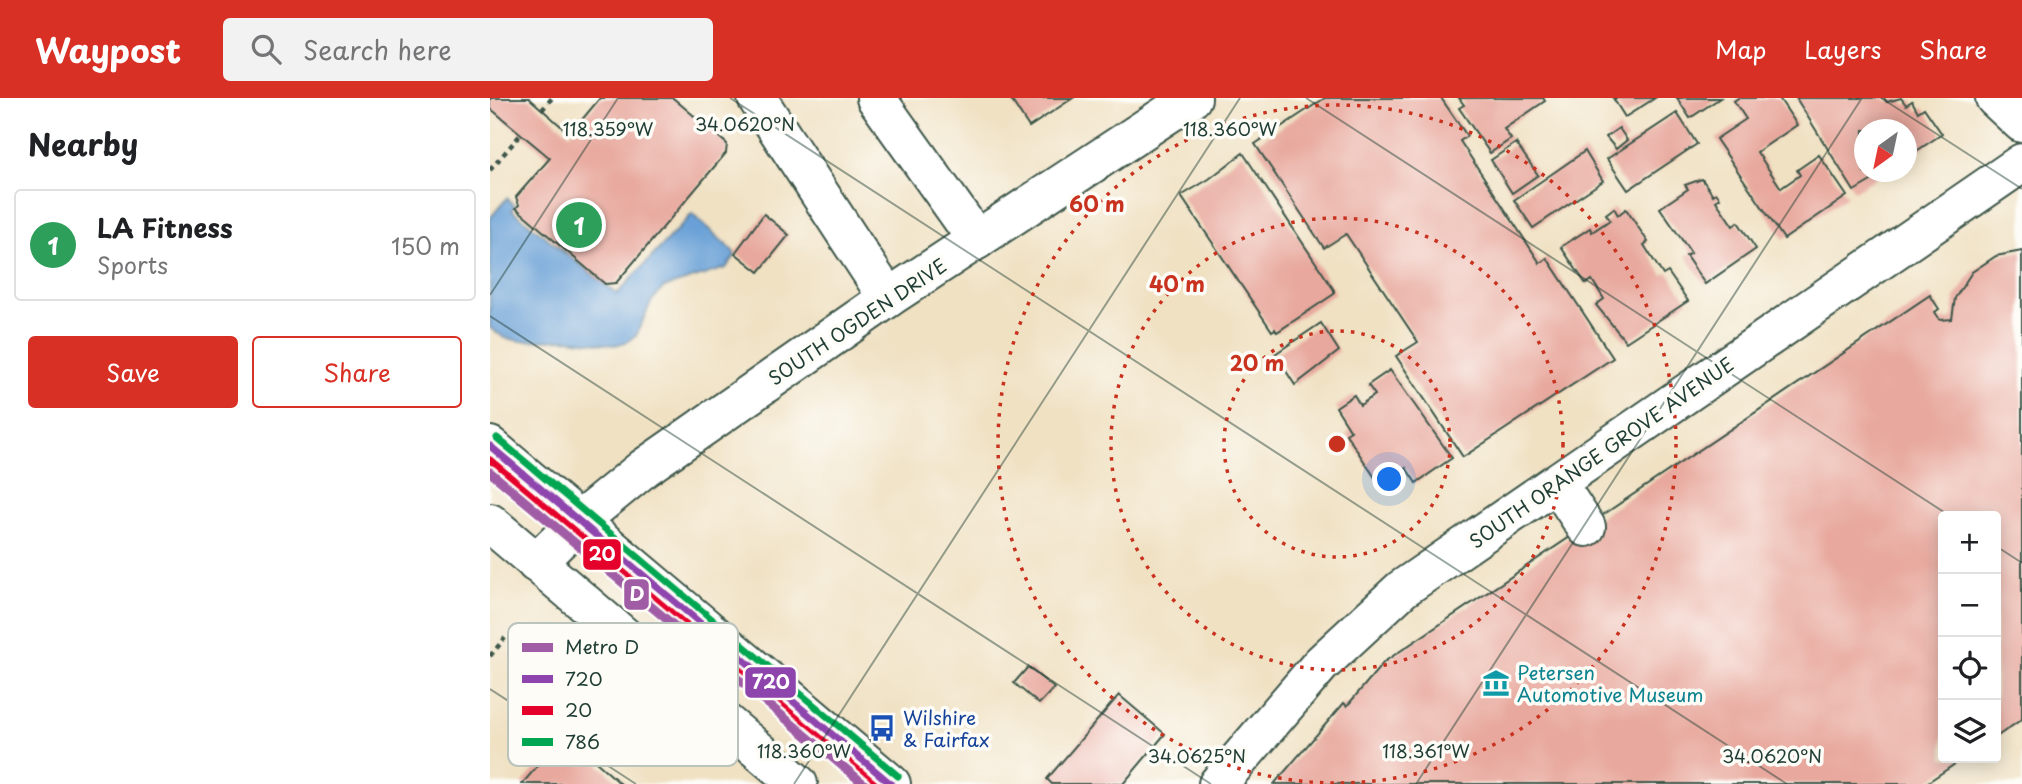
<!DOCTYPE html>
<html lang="en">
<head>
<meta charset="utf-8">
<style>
  body { margin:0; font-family:"Playpen Sans",sans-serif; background:#f2f2f2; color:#202124 }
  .controls { position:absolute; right:21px; bottom:21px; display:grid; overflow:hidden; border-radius:7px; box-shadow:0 4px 18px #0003 }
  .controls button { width:63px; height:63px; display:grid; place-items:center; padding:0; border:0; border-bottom:2px solid #e0e0e0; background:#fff; color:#202124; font:35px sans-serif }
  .compass { position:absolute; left:1364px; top:21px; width:63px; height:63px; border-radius:50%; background:#fff; box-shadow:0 4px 18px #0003; rotate:213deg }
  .you { position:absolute; left:900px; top:382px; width:24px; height:24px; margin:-18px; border:5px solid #fff; border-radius:50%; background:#1a73e8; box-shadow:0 0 0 10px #1a73e833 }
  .badge { display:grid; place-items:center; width:46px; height:46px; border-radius:50%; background:#d93025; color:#fff; font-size:23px; font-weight:700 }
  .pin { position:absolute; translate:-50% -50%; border:4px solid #fff; box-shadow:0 2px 7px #0006 }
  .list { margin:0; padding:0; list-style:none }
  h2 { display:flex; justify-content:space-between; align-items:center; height:91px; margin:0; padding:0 28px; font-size:30px }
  h2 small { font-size:23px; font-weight:400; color:#757577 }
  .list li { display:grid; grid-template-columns:46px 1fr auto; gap:21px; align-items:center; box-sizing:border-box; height:112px; margin:0 14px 14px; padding:0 14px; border:2px solid #e0e0e0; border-radius:7px }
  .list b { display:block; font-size:26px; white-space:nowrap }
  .list p { margin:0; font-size:23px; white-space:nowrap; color:#757577 }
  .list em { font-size:23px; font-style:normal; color:#757577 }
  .actions { display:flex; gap:14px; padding:21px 28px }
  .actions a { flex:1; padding:16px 0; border:2px solid #d93025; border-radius:7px; text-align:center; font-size:24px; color:#d93025 }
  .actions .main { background:#d93025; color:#fff }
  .icon { flex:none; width:38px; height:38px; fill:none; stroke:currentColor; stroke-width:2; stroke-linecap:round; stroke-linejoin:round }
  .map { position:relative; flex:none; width:1532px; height:686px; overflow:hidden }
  header { display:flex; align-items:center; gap:42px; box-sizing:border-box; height:98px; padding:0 35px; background:#d93025; color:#fff }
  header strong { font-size:33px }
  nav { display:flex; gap:38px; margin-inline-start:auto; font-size:24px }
  .search { width:490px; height:63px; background:#f2f2f2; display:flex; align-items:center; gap:18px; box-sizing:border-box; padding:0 24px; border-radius:7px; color:#757577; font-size:26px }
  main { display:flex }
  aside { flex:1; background:#fff }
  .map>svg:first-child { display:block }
</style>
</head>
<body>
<header>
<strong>Waypost</strong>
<div class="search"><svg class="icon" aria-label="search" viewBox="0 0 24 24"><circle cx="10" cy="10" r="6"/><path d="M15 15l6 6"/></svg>Search here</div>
<nav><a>Map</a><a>Layers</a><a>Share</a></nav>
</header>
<main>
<aside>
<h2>Nearby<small></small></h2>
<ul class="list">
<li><span class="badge" style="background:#2e9e5b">1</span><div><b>LA Fitness</b><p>Sports</p></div><em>150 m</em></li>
</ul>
<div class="actions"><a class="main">Save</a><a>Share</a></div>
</aside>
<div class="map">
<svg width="1532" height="686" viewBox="0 0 1532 686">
  <rect width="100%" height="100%" fill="#fdfcf7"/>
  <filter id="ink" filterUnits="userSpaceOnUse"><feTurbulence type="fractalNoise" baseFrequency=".0143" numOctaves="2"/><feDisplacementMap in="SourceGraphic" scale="14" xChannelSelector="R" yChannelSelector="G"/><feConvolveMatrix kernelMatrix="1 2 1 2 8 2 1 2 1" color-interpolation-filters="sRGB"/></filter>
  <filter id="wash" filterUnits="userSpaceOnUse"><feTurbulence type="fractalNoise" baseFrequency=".00686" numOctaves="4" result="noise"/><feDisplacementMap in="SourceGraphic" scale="28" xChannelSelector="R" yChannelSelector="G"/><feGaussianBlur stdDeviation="1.57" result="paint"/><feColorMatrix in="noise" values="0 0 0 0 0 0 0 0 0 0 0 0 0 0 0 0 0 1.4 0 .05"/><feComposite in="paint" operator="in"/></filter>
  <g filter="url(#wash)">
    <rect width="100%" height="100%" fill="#f0e1c3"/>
    <path fill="#69a0d7" stroke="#446e86" stroke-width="2" d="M 17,100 L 25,108 L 22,112 L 127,196 L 202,116 L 243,153 L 245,158 L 236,170 L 173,190 L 161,204 L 146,238 L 137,244 L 124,247 L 78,241 L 31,243 L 15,240 L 0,230 L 0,120 Z"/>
    <g id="blocks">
      <g fill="#e8a89d">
        <path d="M 0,0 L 39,0 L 80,36 L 110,0 L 183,0 L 237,46 L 236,55 L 126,185 L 115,186 L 26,110 L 29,107 L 26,99 L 60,60 L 0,10 Z"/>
        <path d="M 520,0 L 583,0 L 539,29 Z"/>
        <path d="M 835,0 L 951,0 L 977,38 L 970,43 L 1050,165 L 1057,160 L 1123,260 L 973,359 L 906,258 L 928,244 L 856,136 L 834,150 L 765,46 Z"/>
        <path d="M 969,0 L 1053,0 L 1055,3 L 1014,31 L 1021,41 L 1000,55 L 969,10 L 974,7 Z"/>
        <path d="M 1123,0 L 1165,0 L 1135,19 Z"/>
        <path d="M 1187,0 L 1230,0 L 1200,20 Z"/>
        <path d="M 1248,0 L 1289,0 L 1307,27 L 1267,54 L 1291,90 L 1310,77 L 1307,72 L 1329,57 L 1357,98 L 1294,141 L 1226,41 L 1256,21 L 1244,3 Z"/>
        <path d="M 1306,0 L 1394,0 L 1397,4 L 1411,0 L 1416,7 L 1422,3 L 1428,14 L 1434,10 L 1452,36 L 1416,60 L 1416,32 L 1374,32 L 1374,74 L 1396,74 L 1364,93 Z"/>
        <path d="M 1187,15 L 1207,46 L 1138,92 L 1117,61 Z"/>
        <path d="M 1129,30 L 1137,42 L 1126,51 L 1116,39 Z"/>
        <path d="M 1026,45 L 1048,77 L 1022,95 L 1001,62 Z"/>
        <path d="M 1095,53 L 1113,83 L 1043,130 L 1024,102 Z"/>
        <path d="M 753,55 L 844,192 L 844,196 L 787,234 L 785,231 L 782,233 L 691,98 L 719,81 Z"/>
        <path d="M 1212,81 L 1223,97 L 1226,95 L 1230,100 L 1226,103 L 1243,128 L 1248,124 L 1266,151 L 1215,186 L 1196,158 L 1201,155 L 1170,110 L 1198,91 L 1195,87 Z"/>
        <path d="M 1124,110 L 1128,117 L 1136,111 L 1158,144 L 1154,147 L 1173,177 L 1178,174 L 1198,203 L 1136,244 L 1106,207 L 1114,201 L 1102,182 L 1096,186 L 1071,149 L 1100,130 L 1102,134 L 1120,122 L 1116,116 Z"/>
        <path d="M 274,116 L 299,137 L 269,174 L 245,155 Z"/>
        <path d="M 1532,153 L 1532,621 L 1506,639 L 1506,418 L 1453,418 L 1453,660 L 1474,660 L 1435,686 L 784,686 L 854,605 L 857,608 L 894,564 L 1440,197 L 1449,211 L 1445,214 L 1450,222 L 1462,221 L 1465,200 L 1482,174 L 1506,158 Z"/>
        <path d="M 831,225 L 849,253 L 805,287 L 785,256 Z"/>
        <path d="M 900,272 L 962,360 L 926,385 L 916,370 L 890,387 L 856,336 L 861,333 L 846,309 L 864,297 L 870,307 L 885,297 L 878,287 Z"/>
        <path d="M 538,569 L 564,590 L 549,606 L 524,585 Z"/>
        <path d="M 629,597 L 675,636 L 633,686 L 562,686 L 557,681 Z"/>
        <path d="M 79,640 L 131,686 L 32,686 L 62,651 L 67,655 Z"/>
      </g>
    </g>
  </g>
  <g filter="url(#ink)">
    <use href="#blocks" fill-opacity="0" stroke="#3e5649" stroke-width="2"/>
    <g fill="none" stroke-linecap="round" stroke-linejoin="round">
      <defs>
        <g id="minor">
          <path d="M 267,0 L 398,200"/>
          <path d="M 386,0 L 487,142"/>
          <path d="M 1505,0 L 1532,25"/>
          <path d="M 1067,385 L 1096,429"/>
          <path d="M 46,465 L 88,424 L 154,370 L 398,200 L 702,0"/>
          <path d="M 728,686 L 831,566 L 912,491 L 1532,65"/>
        </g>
        <g id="major">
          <path d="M 0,348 L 401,686"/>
          <path d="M 0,425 L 308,686"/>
        </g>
      </defs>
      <use href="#minor" stroke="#3e5649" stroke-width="42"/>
      <use href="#major" stroke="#3e5649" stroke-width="42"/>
      <g stroke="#3e5649" stroke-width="4.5" stroke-dasharray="5 5" stroke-linecap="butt">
        <path d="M 52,12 L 62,0"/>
        <path d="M 0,72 L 31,36"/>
        <path d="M 0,558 L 15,540"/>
      </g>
      <use href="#minor" stroke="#fff" stroke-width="38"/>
      <use href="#major" stroke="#fff" stroke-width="38"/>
      <defs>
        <path id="bus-1" d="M 0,348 L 401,686"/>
        <path id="bus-2" d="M 0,362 L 385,686"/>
        <path id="bus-3" d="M 7,340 L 408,678"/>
      </defs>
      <use href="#bus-1" stroke="#fdfcf7" stroke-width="12"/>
      <use href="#bus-2" stroke="#fdfcf7" stroke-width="12"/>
      <use href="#bus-3" stroke="#fdfcf7" stroke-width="12"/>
      <use href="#bus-1" stroke="#8e44ad" stroke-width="7"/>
      <use href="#bus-2" stroke="#e4002b" stroke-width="7"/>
      <use href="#bus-3" stroke="#00a651" stroke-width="7"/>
      <defs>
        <path id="metro-1" d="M 0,374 L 374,686"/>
      </defs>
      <use href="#metro-1" stroke="#fdfcf7" stroke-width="14"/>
      <use href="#metro-1" stroke="#a05da5" stroke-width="9"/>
    </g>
  </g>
  <path fill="none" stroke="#1f3d34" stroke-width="2" stroke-opacity="0.45" d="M 240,0 L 1297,686M 816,0 L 1460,418M 1391,0 L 1532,91M 0,197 L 128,0M 0,218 L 721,686M 1506,448 L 1532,465M 0,591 L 146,686M 304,686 L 750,0M 926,686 L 1372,0"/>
  <g fill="none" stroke="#c8321e" stroke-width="3.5" stroke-dasharray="3.5 7">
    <circle cx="847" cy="346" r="113"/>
    <circle cx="847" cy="346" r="226"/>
    <circle cx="847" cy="346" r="339"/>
  </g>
  <defs>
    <symbol id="museum-bare" viewBox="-9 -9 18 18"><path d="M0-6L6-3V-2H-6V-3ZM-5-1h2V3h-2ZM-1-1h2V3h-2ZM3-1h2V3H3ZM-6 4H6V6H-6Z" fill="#0f9aa8" stroke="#fdfcf7" stroke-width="2.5" paint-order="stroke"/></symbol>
    <symbol id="bus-bare" viewBox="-9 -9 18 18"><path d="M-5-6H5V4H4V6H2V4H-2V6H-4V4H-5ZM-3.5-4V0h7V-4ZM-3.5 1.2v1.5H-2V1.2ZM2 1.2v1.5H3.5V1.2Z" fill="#1a4fb4" stroke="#fdfcf7" stroke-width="2.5" paint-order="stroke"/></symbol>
  </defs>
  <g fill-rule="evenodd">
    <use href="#museum-bare" x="987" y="566" width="38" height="38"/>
    <use href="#bus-bare" x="373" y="611" width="38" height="38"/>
  </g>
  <g text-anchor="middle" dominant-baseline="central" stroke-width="7" stroke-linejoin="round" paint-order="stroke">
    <g font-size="19" fill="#1f3d34" stroke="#fdfcf7">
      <text transform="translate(367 223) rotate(-34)">SOUTH OGDEN DRIVE</text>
      <text transform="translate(1111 354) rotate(-35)">SOUTH ORANGE GROVE AVENUE</text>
    </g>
    <g font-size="19" fill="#0d838f" stroke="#fdfcf7" text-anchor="start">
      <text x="1027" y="574">Petersen<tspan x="1027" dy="22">Automotive Museum</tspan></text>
    </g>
    <g font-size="19" fill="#164399" stroke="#fdfcf7" text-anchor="start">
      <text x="413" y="619">Wilshire<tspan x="413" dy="22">&amp; Fairfax</tspan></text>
    </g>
  </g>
  <rect x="18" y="525" width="230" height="143" rx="10" fill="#fdfcf7" stroke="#bac3bc" stroke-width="2"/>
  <rect x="32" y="545" width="31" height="9" fill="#a05da5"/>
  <rect x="32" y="577" width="31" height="8" fill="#8e44ad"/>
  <rect x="32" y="608" width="31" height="9" fill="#e4002b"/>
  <rect x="32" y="640" width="31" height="8" fill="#00a651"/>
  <g font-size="19" fill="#1f3d34">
    <text x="75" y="556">Metro D</text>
    <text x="75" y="588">720</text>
    <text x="75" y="619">20</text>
    <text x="75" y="651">786</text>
  </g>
  <g font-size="18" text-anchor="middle" fill="#1f3d34" stroke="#fdfcf7" stroke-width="7" stroke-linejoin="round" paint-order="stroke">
    <text x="255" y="33">34.0620°N</text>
    <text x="118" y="38">118.359°W</text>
    <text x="740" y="38">118.360°W</text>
    <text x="314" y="660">118.360°W</text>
    <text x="936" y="660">118.361°W</text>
    <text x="707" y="665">34.0625°N</text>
    <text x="1282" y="665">34.0620°N</text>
  </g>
  <circle cx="847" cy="346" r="10" fill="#c8321e" stroke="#fdfcf7" stroke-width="3.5"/>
  <g font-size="21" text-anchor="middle" font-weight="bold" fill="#c8321e" stroke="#fdfcf7" stroke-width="7" stroke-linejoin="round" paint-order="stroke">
    <text x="607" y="114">60 m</text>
    <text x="687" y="194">40 m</text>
    <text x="767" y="273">20 m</text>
  </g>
  <g stroke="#fdfcf7" stroke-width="2.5">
    <rect x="92" y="440" width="40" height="33" rx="7" fill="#e4002b"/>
    <rect x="133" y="480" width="27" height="33" rx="7" fill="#a05da5"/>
    <rect x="254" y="568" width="53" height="33" rx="7" fill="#8e44ad"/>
  </g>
  <g font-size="19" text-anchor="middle" font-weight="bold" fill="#fff">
    <text x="112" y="463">20</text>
    <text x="147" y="503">D</text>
    <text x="281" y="591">720</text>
  </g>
</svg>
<div class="controls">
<button>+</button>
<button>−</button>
<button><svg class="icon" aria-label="locate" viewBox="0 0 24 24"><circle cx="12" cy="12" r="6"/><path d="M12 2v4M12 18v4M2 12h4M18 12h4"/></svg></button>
<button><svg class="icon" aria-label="layers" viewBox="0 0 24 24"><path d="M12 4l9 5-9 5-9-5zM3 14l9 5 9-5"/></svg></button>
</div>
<svg class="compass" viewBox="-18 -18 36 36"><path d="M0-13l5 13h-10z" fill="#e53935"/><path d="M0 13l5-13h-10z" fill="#757577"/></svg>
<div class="you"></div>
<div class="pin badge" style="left:89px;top:127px;background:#2e9e5b">1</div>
</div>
</main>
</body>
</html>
